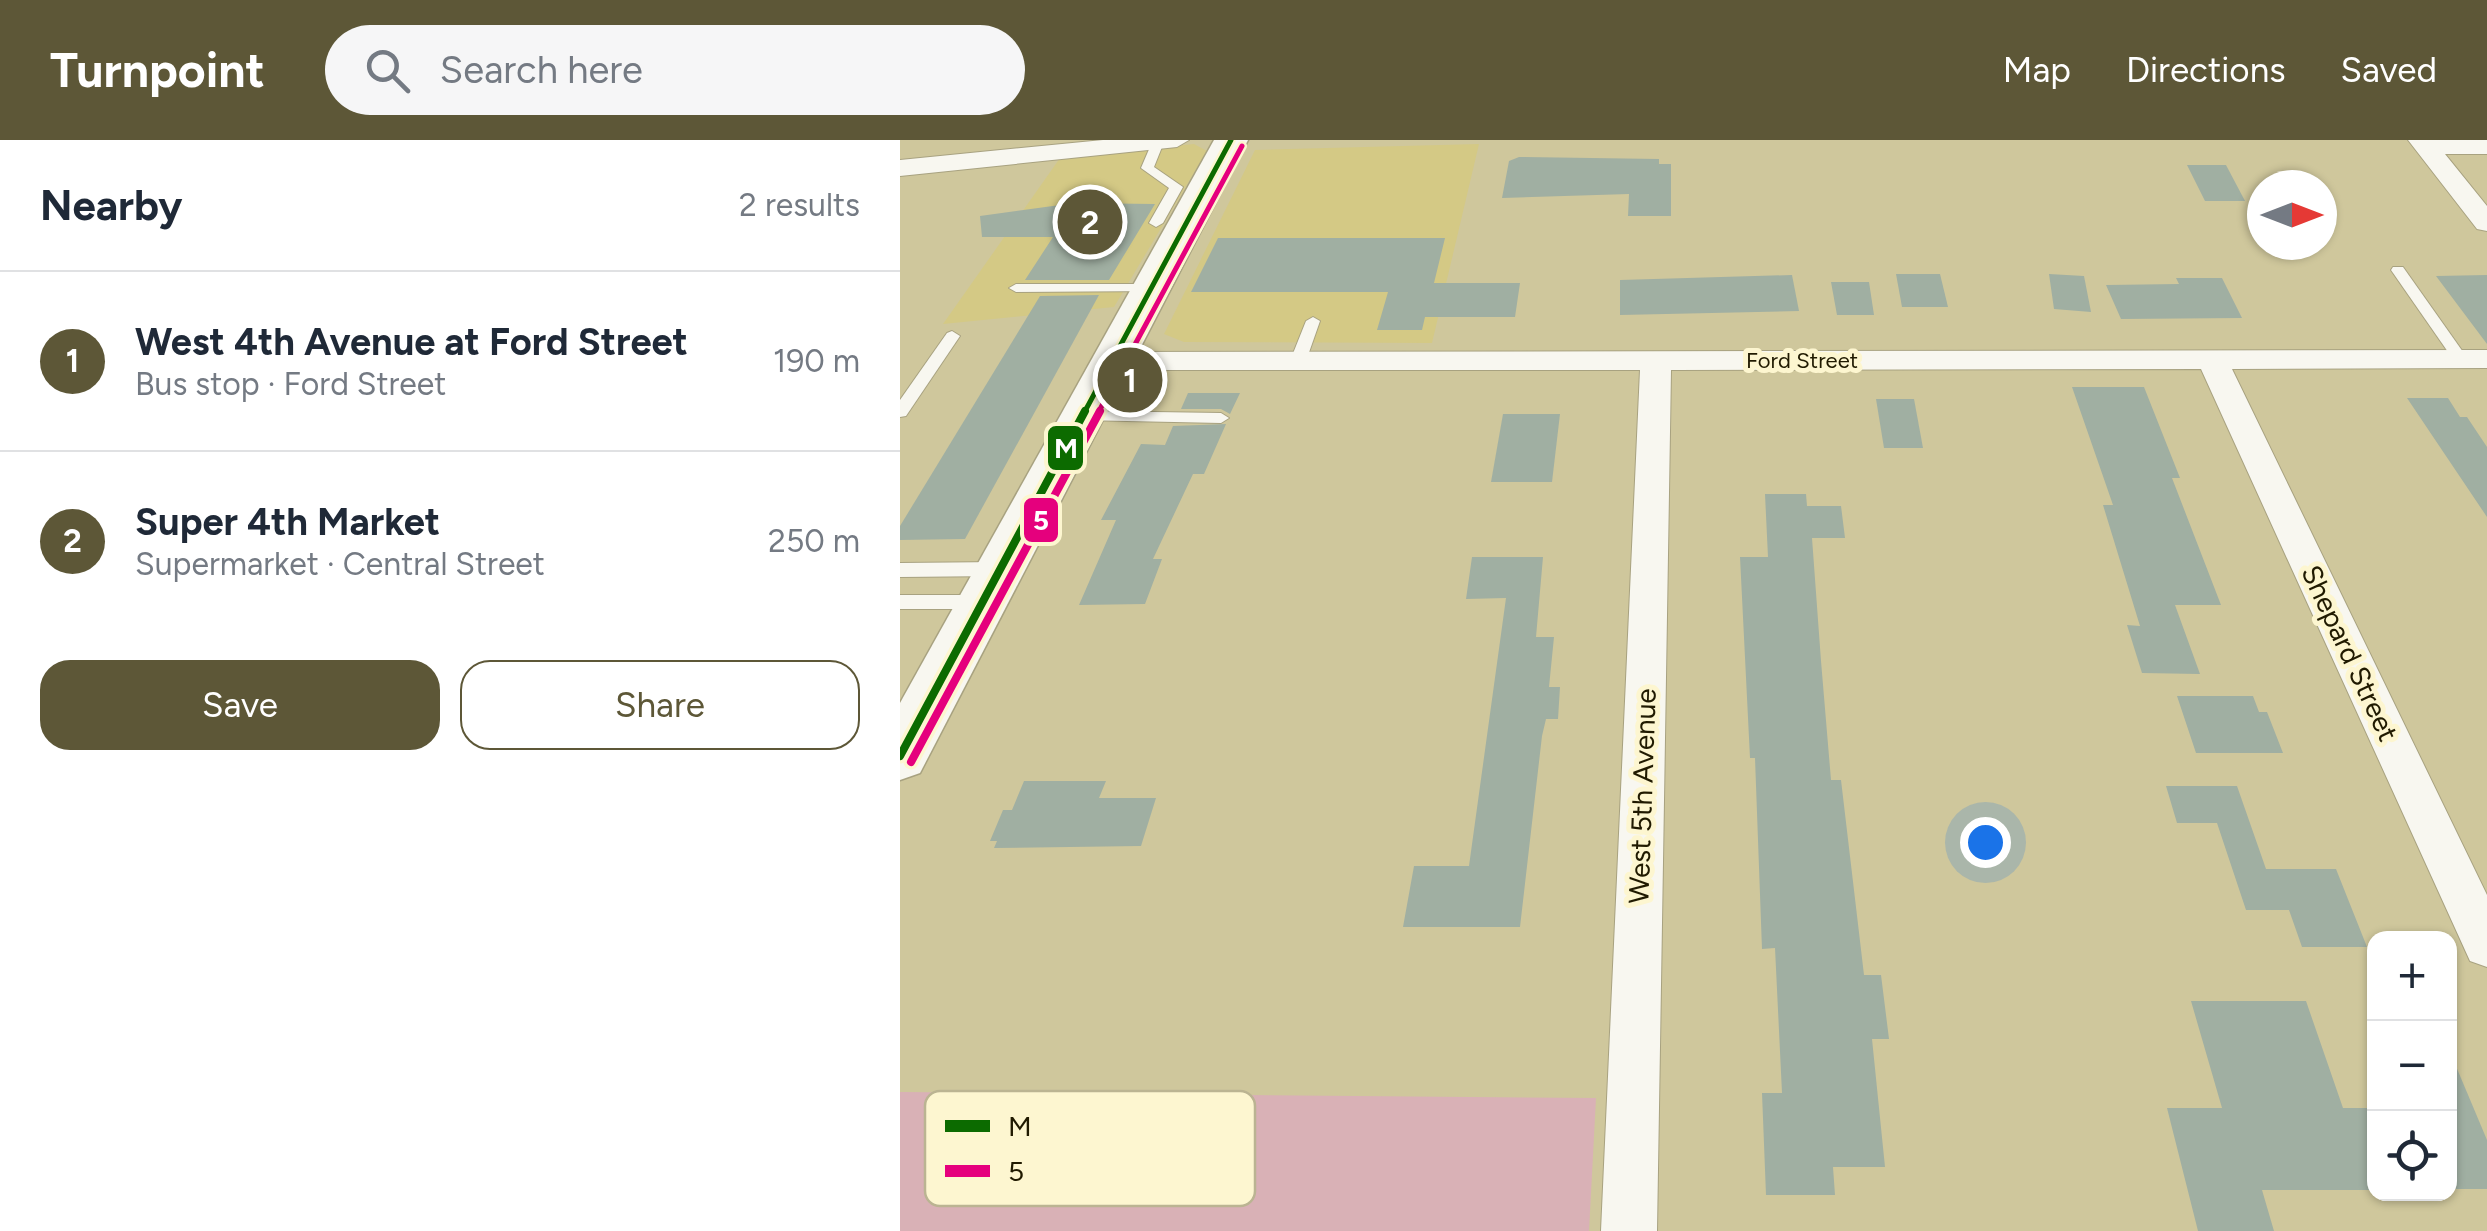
<!DOCTYPE html>
<html lang="en">
<head>
<meta charset="utf-8">
<style>
  body { margin:0; font-family:Figtree,sans-serif; background:#f6f6f7; color:#1f2937 }
  .controls { position:absolute; right:30px; bottom:30px; display:grid; overflow:hidden; border-radius:20px; box-shadow:0 2px 8px #0004 }
  .controls button { width:90px; height:90px; display:grid; place-items:center; padding:0; border:0; border-bottom:2px solid #e0e1e3; background:#fff; color:#1f2937; font:50px sans-serif }
  .compass { position:absolute; left:1347px; top:30px; width:90px; height:90px; border-radius:50%; background:#fff; box-shadow:0 2px 8px #0004; rotate:90deg }
  .you { position:absolute; left:1085px; top:702px; width:35px; height:35px; margin:-25px; border:8px solid #fff; border-radius:50%; background:#1a73e8; box-shadow:0 0 0 15px #1a73e833 }
  .badge { display:grid; place-items:center; width:65px; height:65px; border-radius:50%; background:#5d5737; color:#fff; font-size:32px; font-weight:700 }
  .pin { position:absolute; translate:-50% -50%; border:5px solid #fff; box-shadow:0 2px 10px #0006 }
  .list { margin:0; padding:0; list-style:none }
  h2 { display:flex; justify-content:space-between; align-items:center; height:130px; margin:0; padding:0 40px; font-size:42px }
  h2 small { font-size:32px; font-weight:400; color:#747a83 }
  .list li { display:grid; grid-template-columns:65px 1fr auto; gap:30px; align-items:center; box-sizing:border-box; height:180px; padding:0 40px; border-top:2px solid #e0e1e3 }
  .list b { display:block; font-size:38px; white-space:nowrap }
  .list p { margin:0; font-size:32px; white-space:nowrap; color:#747a83 }
  .list em { font-size:32px; font-style:normal; color:#747a83 }
  .actions { display:flex; gap:20px; padding:30px 40px }
  .actions a { flex:1; padding:22px 0; border:2px solid #5d5737; border-radius:30px; text-align:center; font-size:35px; color:#5d5737 }
  .actions .main { background:#5d5737; color:#fff }
  .icon { flex:none; width:55px; height:55px; fill:none; stroke:currentColor; stroke-width:2; stroke-linecap:round; stroke-linejoin:round }
  .map { position:relative; flex:none; width:1587px; height:1091px; overflow:hidden }
  header { display:flex; align-items:center; gap:60px; box-sizing:border-box; height:140px; padding:0 50px; background:#5d5737; color:#fff }
  header strong { font-size:48px }
  nav { display:flex; gap:55px; margin-inline-start:auto; font-size:35px }
  .search { width:700px; height:90px; background:#f6f6f7; display:flex; align-items:center; gap:25px; box-sizing:border-box; padding:0 35px; border-radius:55px; color:#747a83; font-size:38px }
  main { display:flex }
  aside { flex:1; background:#fff }
  .map>svg:first-child { display:block }
</style>
</head>
<body>
<header>
<strong>Turnpoint</strong>
<div class="search"><svg class="icon" aria-label="search" viewBox="0 0 24 24"><circle cx="10" cy="10" r="6"/><path d="M15 15l6 6"/></svg>Search here</div>
<nav><a>Map</a><a>Directions</a><a>Saved</a></nav>
</header>
<main>
<aside>
<h2>Nearby<small>2 results</small></h2>
<ul class="list">
<li><span class="badge">1</span><div><b>West 4th Avenue at Ford Street</b><p>Bus stop · Ford Street</p></div><em>190 m</em></li>
<li><span class="badge">2</span><div><b>Super 4th Market</b><p>Supermarket · Central Street</p></div><em>250 m</em></li>
</ul>
<div class="actions"><a class="main">Save</a><a>Share</a></div>
</aside>
<div class="map">
<svg width="1587" height="1091" viewBox="0 0 1587 1091">
  <rect width="100%" height="100%" fill="#cfc79c"/>
  <g fill="#d4c985">
    <path d="M 294,4 L 307,11 L 214,167 L 43,184 L 160,18 Z"/>
    <path d="M 579,4 L 532,203 L 284,202 L 264,194 L 355,10 Z"/>
  </g>
  <path fill="#d9b1b6" d="M 0,952 L 696,958 L 689,1091 L 0,1091 Z"/>
  <g fill="#a0afa2">
    <path d="M 619,17 L 759,19 L 759,24 L 771,24 L 771,76 L 728,76 L 729,54 L 602,58 L 609,21 Z"/>
    <path d="M 1287,25 L 1326,25 L 1345,61 L 1305,61 Z"/>
    <path d="M 175,63 L 255,64 L 209,140 L 125,140 L 153,97 L 82,97 L 80,76 Z"/>
    <path d="M 318,98 L 545,98 L 534,143 L 620,143 L 615,177 L 525,177 L 522,190 L 477,190 L 488,152 L 291,152 Z"/>
    <path d="M 996,134 L 1040,134 L 1048,167 L 1002,167 Z"/>
    <path d="M 1149,134 L 1184,136 L 1191,172 L 1154,169 Z"/>
    <path d="M 892,135 L 899,171 L 720,175 L 720,140 Z"/>
    <path d="M 1587,135 L 1587,204 L 1536,136 Z"/>
    <path d="M 1276,138 L 1322,138 L 1342,178 L 1221,179 L 1206,145 L 1279,144 Z"/>
    <path d="M 931,142 L 969,142 L 974,175 L 937,175 Z"/>
    <path d="M 199,155 L 65,399 L 0,400 L 0,386 L 140,156 Z"/>
    <path d="M 1172,247 L 1244,247 L 1280,338 L 1272,338 L 1321,465 L 1275,465 L 1300,534 L 1242,533 L 1227,485 L 1240,486 L 1203,365 L 1213,365 Z"/>
    <path d="M 288,253 L 340,253 L 330,274 L 321,269 L 281,269 Z"/>
    <path d="M 1507,258 L 1548,258 L 1560,277 L 1567,277 L 1587,307 L 1587,377 Z"/>
    <path d="M 976,259 L 1014,259 L 1023,308 L 984,308 Z"/>
    <path d="M 603,274 L 660,274 L 652,342 L 591,342 Z"/>
    <path d="M 326,284 L 304,334 L 293,334 L 253,419 L 262,419 L 245,464 L 179,465 L 216,380 L 201,380 L 241,304 L 265,305 L 273,286 Z"/>
    <path d="M 865,354 L 906,354 L 907,366 L 941,366 L 945,398 L 912,398 L 921,521 L 931,640 L 941,640 L 964,835 L 981,835 L 989,899 L 972,899 L 985,1027 L 933,1027 L 935,1055 L 866,1055 L 862,953 L 882,953 L 875,808 L 862,809 L 855,618 L 850,618 L 840,417 L 868,417 Z"/>
    <path d="M 572,417 L 643,417 L 636,497 L 654,497 L 649,547 L 660,547 L 658,579 L 646,579 L 642,596 L 620,787 L 503,787 L 514,726 L 569,726 L 606,458 L 566,459 Z"/>
    <path d="M 1277,556 L 1353,556 L 1359,572 L 1367,572 L 1383,613 L 1296,613 Z"/>
    <path d="M 124,641 L 206,641 L 199,658 L 256,658 L 241,706 L 94,708 L 97,701 L 90,701 L 103,670 L 112,670 Z"/>
    <path d="M 1266,646 L 1337,646 L 1366,729 L 1436,729 L 1467,807 L 1402,807 L 1389,770 L 1346,770 L 1317,683 L 1277,683 Z"/>
    <path d="M 1291,861 L 1406,861 L 1443,968 L 1474,968 L 1474,1050 L 1362,1050 L 1374,1091 L 1298,1091 L 1267,968 L 1322,968 Z"/>
    <path d="M 1550,912 L 1587,1000 L 1587,1049 L 1550,1049 Z"/>
  </g>
  <g fill="none" stroke-linecap="round" stroke-linejoin="round">
    <defs>
      <g id="lane">
        <path d="M 253,0 L 264,2 L 254,27 L 283,47 L 263,83 L 256,87 L 249,83 L 269,48 L 241,28 Z"/>
        <path d="M 1493,127 L 1503,127 L 1568,219 L 1565,222 L 1555,222 L 1491,130 Z"/>
        <path d="M 254,144 L 259,145 L 259,151 L 116,152 L 109,148 L 116,144 Z"/>
        <path d="M 413,177 L 420,181 L 406,221 L 403,224 L 393,224 L 390,221 L 406,181 Z"/>
        <path d="M 52,191 L 60,196 L 6,276 L 0,277 L 0,260 L 47,193 Z"/>
        <path d="M 186,271 L 321,273 L 329,278 L 321,283 L 180,280 L 178,276 Z"/>
        <path d="M 100,422 L 109,429 L 100,436 L 0,437 L 0,423 Z"/>
        <path d="M 0,455 L 83,455 L 92,462 L 83,469 L 0,469 Z"/>
      </g>
      <g id="street">
        <path d="M 203,0 L 289,0 L 277,7 L 0,36 L 0,20 Z"/>
        <path d="M 1508,0 L 1587,0 L 1587,14 L 1545,14 L 1587,66 L 1587,91 L 1577,89 Z"/>
        <path d="M 1587,210 L 1587,228 L 1332,229 L 1587,755 L 1587,827 L 1570,821 L 1301,229 L 771,230 L 757,1091 L 701,1091 L 740,230 L 216,230 L 201,221 L 216,212 Z"/>
      </g>
      <path id="secondary" d="M 314,0 L 348,0 L 20,633 L 0,640 L 0,563 Z"/>
    </defs>
    <use href="#lane" stroke="#a8a280" stroke-width="2"/>
    <use href="#street" stroke="#a8a280" stroke-width="2"/>
    <use href="#secondary" stroke="#a8a280" stroke-width="3"/>
    <use href="#lane" fill="#f8f7f0" fill-rule="evenodd"/>
    <use href="#street" fill="#f8f7f0" fill-rule="evenodd"/>
    <use href="#secondary" fill="#f8f7f0" fill-rule="evenodd"/>
    <defs>
      <path id="bus-1-far1" d="M 184,273 L 331,0"/>
      <path id="bus-1" d="M 0,616 L 185,271"/>
      <path id="bus-2-far1" d="M 198,273 L 342,6"/>
      <path id="bus-2" d="M 11,622 L 200,271"/>
    </defs>
    <use href="#bus-1-far1" stroke="#fdf6d0" stroke-width="10"/>
    <use href="#bus-1" stroke="#fdf6d0" stroke-width="15"/>
    <use href="#bus-2-far1" stroke="#fdf6d0" stroke-width="10"/>
    <use href="#bus-2" stroke="#fdf6d0" stroke-width="15"/>
    <use href="#bus-1-far1" stroke="#0c6b00" stroke-width="5"/>
    <use href="#bus-1" stroke="#0c6b00" stroke-width="8"/>
    <use href="#bus-2-far1" stroke="#e5007d" stroke-width="5"/>
    <use href="#bus-2" stroke="#e5007d" stroke-width="8"/>
  </g>
  <g text-anchor="middle" dominant-baseline="central" stroke-width="10" stroke-linejoin="round" paint-order="stroke">
    <g font-size="22" fill="#201a00" stroke="#fdf6d0">
      <text x="902" y="220">Ford Street</text>
    </g>
    <g font-size="28" fill="#201a00" stroke="#fdf6d0">
      <text transform="translate(1450 513) rotate(65)">Shepard Street</text>
      <text transform="translate(742 656) rotate(-88)">West 5th Avenue</text>
    </g>
  </g>
  <rect x="25" y="951" width="330" height="115" rx="15" fill="#fdf6d0" stroke="#bbb492" stroke-width="2.5"/>
  <rect x="45" y="980" width="45" height="12" fill="#0c6b00"/>
  <rect x="45" y="1025" width="45" height="12" fill="#e5007d"/>
  <g font-size="28" fill="#201a00">
    <text x="108" y="996">M</text>
    <text x="108" y="1041">5</text>
  </g>
  <g stroke="#fdf6d0" stroke-width="4">
    <rect x="146" y="284" width="39" height="48" rx="10" fill="#0c6b00"/>
    <rect x="122" y="356" width="38" height="48" rx="10" fill="#e5007d"/>
  </g>
  <g font-size="28" text-anchor="middle" font-weight="bold" fill="#fff">
    <text x="166" y="318">M</text>
    <text x="141" y="390">5</text>
  </g>
</svg>
<div class="controls">
<button>+</button>
<button>−</button>
<button><svg class="icon" aria-label="locate" viewBox="0 0 24 24"><circle cx="12" cy="12" r="6"/><path d="M12 2v4M12 18v4M2 12h4M18 12h4"/></svg></button>
</div>
<svg class="compass" viewBox="-18 -18 36 36"><path d="M0-13l5 13h-10z" fill="#e53935"/><path d="M0 13l5-13h-10z" fill="#747a83"/></svg>
<div class="you"></div>
<div class="pin badge" style="left:230px;top:240px">1</div>
<div class="pin badge" style="left:190px;top:82px">2</div>
</div>
</main>
</body>
</html>
